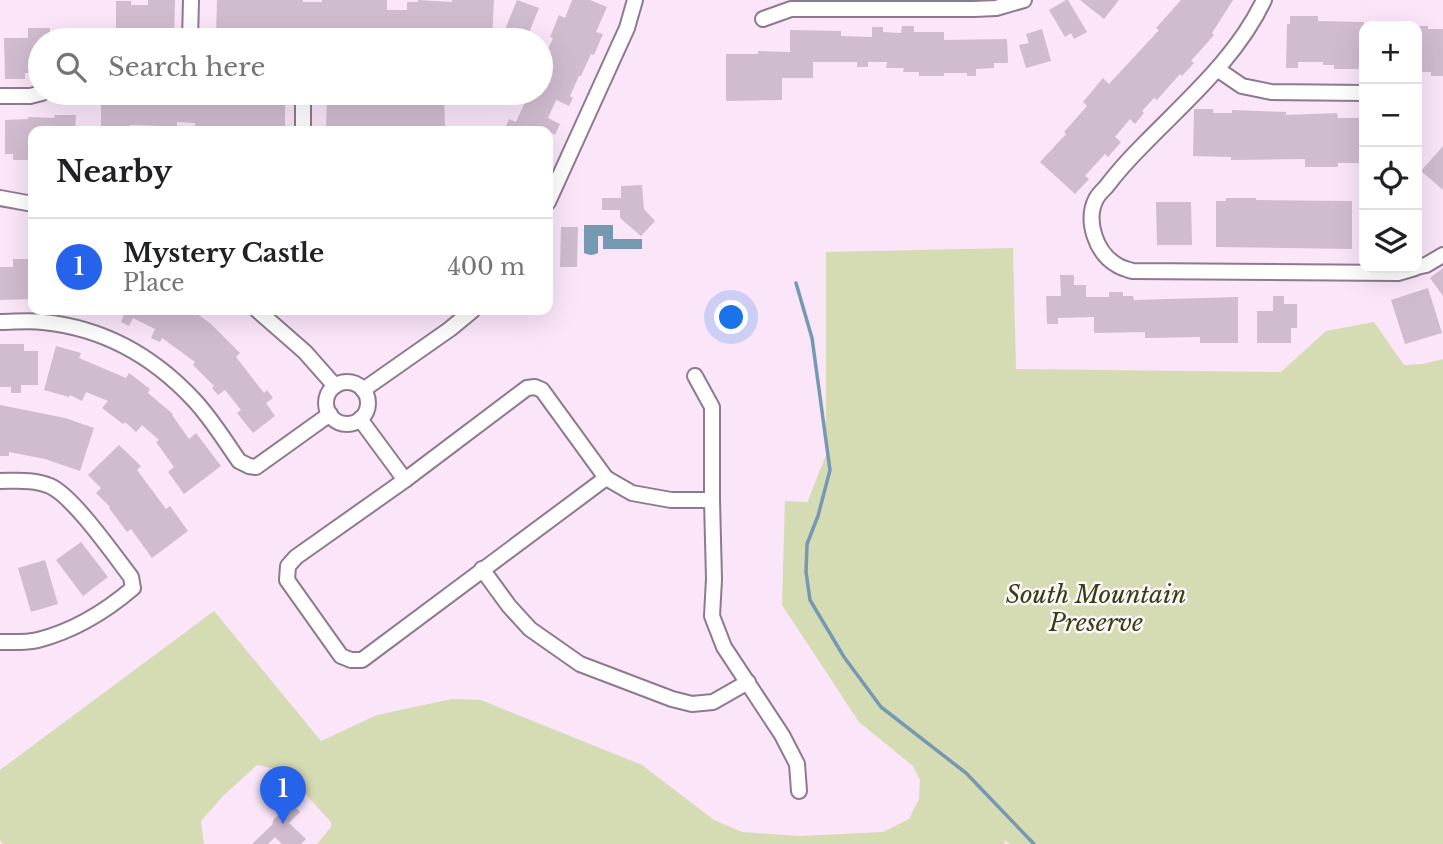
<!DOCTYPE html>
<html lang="en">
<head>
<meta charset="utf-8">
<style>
  body { margin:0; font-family:"Libre Baskerville",serif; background:#f2f2f2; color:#202124 }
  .controls { position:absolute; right:21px; top:21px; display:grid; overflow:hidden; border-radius:14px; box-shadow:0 7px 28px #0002 }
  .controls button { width:63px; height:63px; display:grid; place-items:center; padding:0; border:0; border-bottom:2px solid #e0e0e0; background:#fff; color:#202124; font:35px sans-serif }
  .you { position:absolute; left:732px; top:318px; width:24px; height:24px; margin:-18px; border:5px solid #fff; border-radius:50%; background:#1a73e8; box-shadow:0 0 0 10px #1a73e833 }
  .badge { display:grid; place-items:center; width:46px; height:46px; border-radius:50%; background:#2563eb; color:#fff; font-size:23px; font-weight:700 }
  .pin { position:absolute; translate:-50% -58px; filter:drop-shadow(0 2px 4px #0008) }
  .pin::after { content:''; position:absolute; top:37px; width:24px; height:21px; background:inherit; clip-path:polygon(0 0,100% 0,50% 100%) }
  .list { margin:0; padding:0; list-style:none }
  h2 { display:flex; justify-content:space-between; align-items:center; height:91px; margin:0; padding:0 28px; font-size:30px }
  h2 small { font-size:23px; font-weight:400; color:#757577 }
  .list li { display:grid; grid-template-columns:46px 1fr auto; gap:21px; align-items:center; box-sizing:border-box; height:98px; padding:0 28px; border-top:2px solid #e0e0e0 }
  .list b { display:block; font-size:26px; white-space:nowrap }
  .list p { margin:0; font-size:23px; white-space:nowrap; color:#757577 }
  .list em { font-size:23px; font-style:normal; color:#757577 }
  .icon { flex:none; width:38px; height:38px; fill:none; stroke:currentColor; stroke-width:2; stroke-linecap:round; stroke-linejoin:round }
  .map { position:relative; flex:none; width:1443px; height:844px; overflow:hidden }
  .search { position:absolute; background:#fff; box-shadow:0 7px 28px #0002; left:28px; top:28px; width:525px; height:77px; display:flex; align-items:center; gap:18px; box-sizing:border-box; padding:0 24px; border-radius:38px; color:#757577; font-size:26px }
  .panel { position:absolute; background:#fff; box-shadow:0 7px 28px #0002; left:28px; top:126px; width:525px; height:189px; border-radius:14px }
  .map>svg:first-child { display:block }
</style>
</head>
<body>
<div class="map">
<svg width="1443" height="844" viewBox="0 0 1443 844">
  <rect width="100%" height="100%" fill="#fae5f9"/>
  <path fill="#d5dbb3" d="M 1013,248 L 1016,369 L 1281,372 L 1326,331 L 1374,322 L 1404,365 L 1423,364 L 1443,359 L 1443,844 L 1010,844 L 1004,840 L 1005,844 L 317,844 L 331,827 L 331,822 L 284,771 L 257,765 L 223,796 L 201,821 L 204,844 L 3,844 L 0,840 L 0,770 L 214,611 L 321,741 L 377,715 L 452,699 L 481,700 L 642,765 L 714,820 L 742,832 L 800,836 L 883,832 L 909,819 L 919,799 L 920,780 L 913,766 L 859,722 L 782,605 L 785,501 L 806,502 L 807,503 L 826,455 L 826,252 Z"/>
  <path fill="#7699b3" d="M 584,225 L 613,225 L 613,239 L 642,239 L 642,249 L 603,249 L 603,236 L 598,236 L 598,253 C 592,256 589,255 584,253 Z"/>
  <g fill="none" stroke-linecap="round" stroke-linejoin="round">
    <path stroke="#7699b3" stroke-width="3.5" d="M 796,283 L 812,338 L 830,470 L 818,516 L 807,544 L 806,572 L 810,600 L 844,657 L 881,707 L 966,773 L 1034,844"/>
  </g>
  <g fill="#d0bccf">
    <path d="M 148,0 L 175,0 L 174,37 L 143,36 L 143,40 L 116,40 L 116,1 L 131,1 L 131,5 L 148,5 Z"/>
    <path d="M 217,0 L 303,0 L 303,2 L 322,2 L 322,0 L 387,0 L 387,10 L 407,10 L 407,2 L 418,2 L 418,0 L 452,2 L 452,0 L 494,0 L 492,40 L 461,38 L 461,40 L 450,40 L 450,36 L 429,35 L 429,39 L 366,38 L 366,40 L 357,40 L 357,36 L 335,36 L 335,39 L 304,39 L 304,40 L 266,40 L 266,36 L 243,36 L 243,40 L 216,39 Z"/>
    <path d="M 517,0 L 539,8 L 526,40 L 510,40 L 502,37 Z"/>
    <path d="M 572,0 L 590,0 L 607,7 L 596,32 L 603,34 L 594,55 L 591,54 L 581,76 L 579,76 L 570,96 L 573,98 L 569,106 L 556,100 L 548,118 L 560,124 L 555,135 L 548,131 L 504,131 L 509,119 L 516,122 L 529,93 L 541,93 L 541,65 L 553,38 L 550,37 L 559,15 L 565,18 Z"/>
    <path d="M 1066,0 L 1068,0 L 1087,32 L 1074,39 L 1071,33 L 1065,37 L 1049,10 Z"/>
    <path d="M 1080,0 L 1119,0 L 1104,19 Z"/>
    <path d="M 1181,0 L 1233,0 L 1212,33 L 1214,35 L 1191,61 L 1194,63 L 1182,76 L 1180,74 L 1157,100 L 1154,98 L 1142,111 L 1144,113 L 1135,124 L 1130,119 L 1115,137 L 1121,142 L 1108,157 L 1105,154 L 1093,167 L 1085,176 L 1089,179 L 1075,194 L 1040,162 L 1066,134 L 1064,132 L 1087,106 L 1083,102 L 1103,78 L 1109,84 L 1159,30 L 1156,28 Z"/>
    <path d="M 1290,16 L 1318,16 L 1318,21 L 1364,22 L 1364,69 L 1334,69 L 1334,65 L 1323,65 L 1323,62 L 1298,62 L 1298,68 L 1286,68 L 1287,24 L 1290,24 Z"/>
    <path d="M 902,26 L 914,26 L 914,32 L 944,32 L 944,40 L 1007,39 L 1008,63 L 994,63 L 994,68 L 976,69 L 976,76 L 967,76 L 967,73 L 944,73 L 944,76 L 919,76 L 919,72 L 903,72 L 904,68 L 886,68 L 887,62 L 868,62 L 868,67 L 857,67 L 857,62 L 813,62 L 813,78 L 782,78 L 782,100 L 726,101 L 726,54 L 758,54 L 758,51 L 790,52 L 790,30 L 841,31 L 841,36 L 872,37 L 872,27 L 883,27 L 883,32 L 901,33 Z"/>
    <path d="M 1417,26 L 1428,26 L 1428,29 L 1443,29 L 1443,76 L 1431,76 L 1431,72 L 1417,72 Z"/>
    <path d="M 28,28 L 50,28 L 50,40 L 40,40 L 40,73 L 25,73 L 25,79 L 5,79 L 4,38 L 28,38 Z"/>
    <path d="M 1042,29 L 1051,61 L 1026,68 L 1019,45 L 1029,43 L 1026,34 Z"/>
    <path d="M 135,93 L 285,93 L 285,131 L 257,131 L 257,129 L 195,128 L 195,123 L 177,122 L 177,130 L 164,130 L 164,126 L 130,125 L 129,131 L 101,131 L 101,96 L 114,96 L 114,103 L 134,103 Z"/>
    <path d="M 327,93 L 444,93 L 445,126 L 389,128 L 389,126 L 353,126 L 353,129 L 326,129 Z"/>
    <path d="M 1194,109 L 1213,109 L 1213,113 L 1232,113 L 1232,110 L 1286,112 L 1286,115 L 1337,113 L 1338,118 L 1362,118 L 1364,163 L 1338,163 L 1338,167 L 1305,167 L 1305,159 L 1231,160 L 1231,157 L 1193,156 Z"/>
    <path d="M 55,115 L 76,115 L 75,131 L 33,131 L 33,160 L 13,160 L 13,154 L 5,154 L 5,120 L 28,119 L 28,117 L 54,118 Z"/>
    <path d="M 1443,146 L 1443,190 L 1421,171 Z"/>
    <path d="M 642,185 L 644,209 L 655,221 L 641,236 L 620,218 L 620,210 L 602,210 L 602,198 L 621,198 L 621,186 Z"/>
    <path d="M 1226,198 L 1256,198 L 1256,200 L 1352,201 L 1352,249 L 1216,247 L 1216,201 L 1226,201 Z"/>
    <path d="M 1156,202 L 1191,202 L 1192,245 L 1157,245 Z"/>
    <path d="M 561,227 L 578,227 L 577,267 L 560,267 Z"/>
    <path d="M 13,259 L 33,259 L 33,299 L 0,300 L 0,267 L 13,267 Z"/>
    <path d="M 1443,268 L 1443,296 L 1430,278 Z"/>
    <path d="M 1060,275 L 1074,275 L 1074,285 L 1086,285 L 1086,297 L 1109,297 L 1109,292 L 1123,292 L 1123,296 L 1133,296 L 1134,300 L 1238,297 L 1238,343 L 1200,343 L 1200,337 L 1145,338 L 1145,332 L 1094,333 L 1094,317 L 1058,318 L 1058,324 L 1047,324 L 1046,296 L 1061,296 Z"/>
    <path d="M 1428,288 L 1442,333 L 1405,344 L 1391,300 Z"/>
    <path d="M 1273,296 L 1284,296 L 1284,304 L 1297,304 L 1297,328 L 1291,328 L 1291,343 L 1257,343 L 1257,311 L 1273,311 Z"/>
    <path d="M 116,310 L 191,310 L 210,323 L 240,353 L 236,357 L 264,393 L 267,390 L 273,398 L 266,403 L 275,416 L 253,433 L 237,413 L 241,410 L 225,390 L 218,395 L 212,388 L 214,386 L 193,365 L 195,362 L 162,338 L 160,342 L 151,338 L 155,329 L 133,318 L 129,326 L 121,322 L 124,314 Z"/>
    <path d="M 0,344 L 24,344 L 24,351 L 38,351 L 38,385 L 21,385 L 21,393 L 11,393 L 11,387 L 0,387 Z"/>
    <path d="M 56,346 L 81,353 L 79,358 L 126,378 L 129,373 L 150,389 L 148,393 L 173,414 L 172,415 L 189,439 L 196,433 L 221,466 L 184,494 L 168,472 L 174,467 L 156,442 L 159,440 L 142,425 L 136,432 L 125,422 L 123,424 L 102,408 L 108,401 L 86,392 L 82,401 L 70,395 L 69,397 L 44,390 Z"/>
    <path d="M 0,405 L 65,418 L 94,428 L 80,471 L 45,459 L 9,452 L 9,456 L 0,456 Z"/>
    <path d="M 119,445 L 141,466 L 137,470 L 166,509 L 170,506 L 188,531 L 152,558 L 131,529 L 127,532 L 109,508 L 110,507 L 96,493 L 101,488 L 88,475 Z"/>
    <path d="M 81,542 L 108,577 L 83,596 L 56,560 Z"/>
    <path d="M 45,560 L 58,604 L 31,612 L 18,568 Z"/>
    <path d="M 289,801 L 300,812 L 289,823 L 306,839 L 301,844 L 282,844 L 275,837 L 268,844 L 252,844 L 272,825 L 274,819 L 282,812 L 279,809 Z"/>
  </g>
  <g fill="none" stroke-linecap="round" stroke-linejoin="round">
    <defs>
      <g id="minor">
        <path d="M 1264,0 C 1237,57 1188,99 1145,143 C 1131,157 1118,171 1106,187 C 1103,190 1098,195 1096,199 C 1085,221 1096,253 1117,265 C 1121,268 1127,269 1132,271 L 1398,273 L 1415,268"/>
        <path d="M 763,19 L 791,9 L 974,9 L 996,8 L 1024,0"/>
        <path d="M 190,40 L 191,0"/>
        <path d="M 1217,69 L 1242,86 L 1271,92 L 1364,93"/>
        <path d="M 303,93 L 303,131"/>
        <path d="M 0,96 L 30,96 L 42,93"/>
        <path d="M 0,198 L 33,204"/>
        <path d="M 548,202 L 627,28 L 635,0"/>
        <path d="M 1417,267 L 1426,265 L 1443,255"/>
        <path d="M 257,310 L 305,352 L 335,386"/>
        <path d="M 0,322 C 14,322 29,320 43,322 C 103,328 154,357 194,400 C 211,418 225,441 239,461 L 249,466 L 256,467 L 330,414"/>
        <path d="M 695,376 L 712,407 L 712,500"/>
        <circle cx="347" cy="403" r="21"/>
        <path d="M 363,390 L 450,329 L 473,310"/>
        <path d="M 360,419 L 405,480 L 296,557 L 288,566 L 287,580 L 341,656 L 351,660 L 362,660 L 606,478 L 632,493 L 671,500 L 712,500 L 714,579 L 712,616 L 724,647 L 782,735 L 797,764 L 799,791"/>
        <path d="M 405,480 L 527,388 L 535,387 L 542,390 L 606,478"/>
        <path d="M 0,481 C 16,481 34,479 50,486 C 73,496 114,555 131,577 L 133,588 C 106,611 73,631 38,640 C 26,643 12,642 0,642"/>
        <path d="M 482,569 L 509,606 L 530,629 L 580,664 L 672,699 L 692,704 L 713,702 L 748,682"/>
      </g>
    </defs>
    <use href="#minor" stroke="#8d7b8d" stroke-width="18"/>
    <use href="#minor" stroke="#fff" stroke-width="14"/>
  </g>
  <g text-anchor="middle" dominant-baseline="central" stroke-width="5" stroke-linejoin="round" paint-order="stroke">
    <g font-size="24" font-style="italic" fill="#393e0f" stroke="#fdf8fd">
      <text x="1096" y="594">South Mountain<tspan x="1096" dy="28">Preserve</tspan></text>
    </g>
  </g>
</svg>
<div class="controls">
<button>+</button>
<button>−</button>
<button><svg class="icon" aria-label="locate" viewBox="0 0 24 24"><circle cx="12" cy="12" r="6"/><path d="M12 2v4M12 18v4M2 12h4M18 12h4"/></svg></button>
<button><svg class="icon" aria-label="layers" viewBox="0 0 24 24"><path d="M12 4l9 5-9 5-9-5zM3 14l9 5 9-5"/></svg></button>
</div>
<div class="you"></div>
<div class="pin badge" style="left:283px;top:824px">1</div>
<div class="search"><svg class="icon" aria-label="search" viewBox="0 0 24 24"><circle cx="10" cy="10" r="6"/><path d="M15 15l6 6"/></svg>Search here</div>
<section class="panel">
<h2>Nearby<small></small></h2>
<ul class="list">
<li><span class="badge">1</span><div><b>Mystery Castle</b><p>Place</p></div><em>400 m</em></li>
</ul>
</section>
</div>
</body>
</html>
